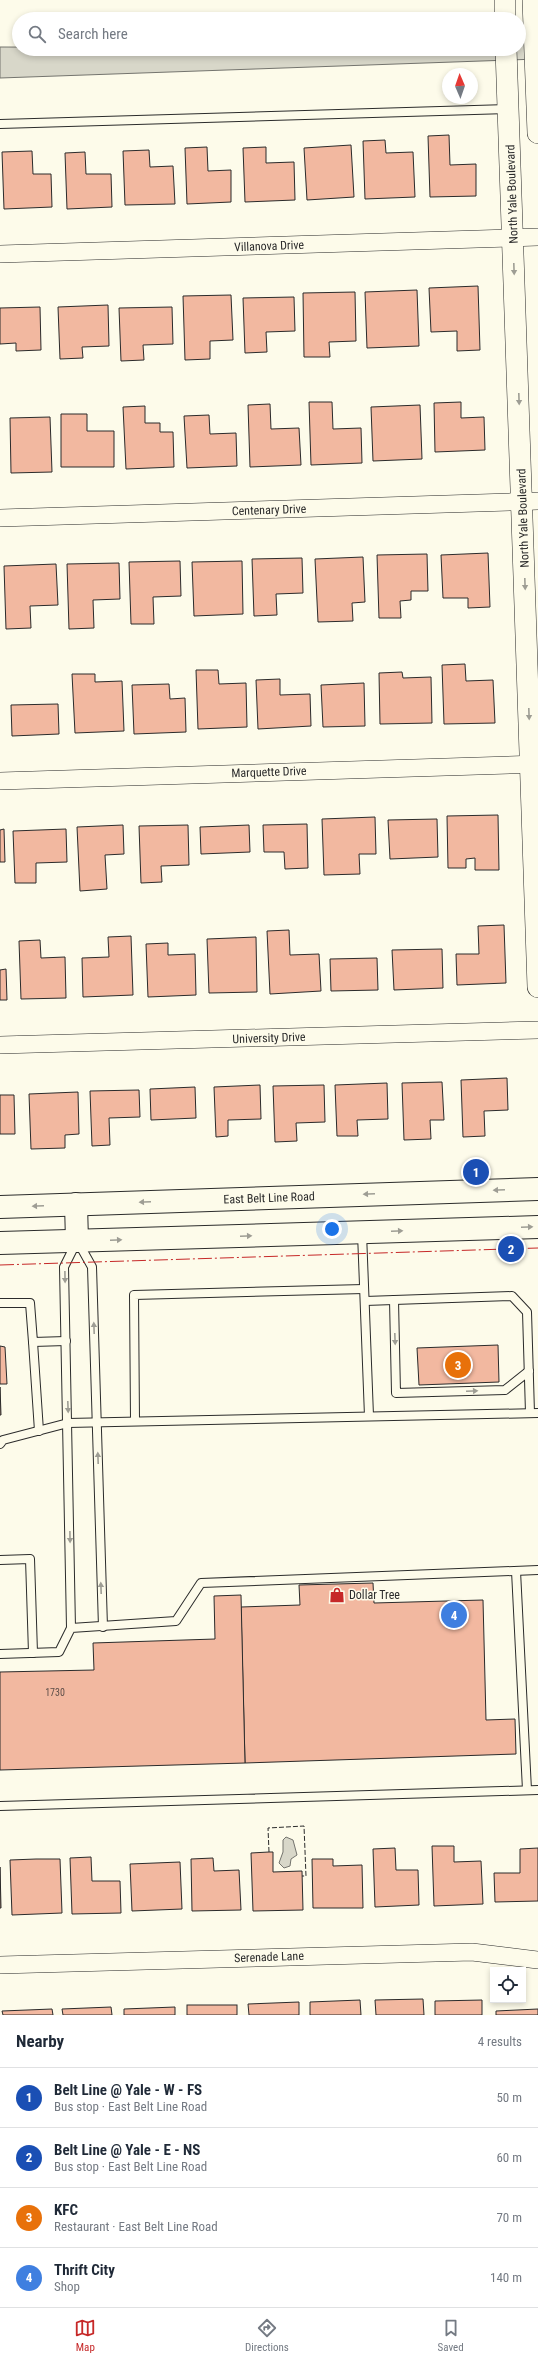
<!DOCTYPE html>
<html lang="en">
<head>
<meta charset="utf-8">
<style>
  body { margin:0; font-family:"Roboto Condensed",sans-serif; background:#f6f6f7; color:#1f2937 }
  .controls { position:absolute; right:12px; bottom:12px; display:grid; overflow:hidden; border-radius:0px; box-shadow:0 2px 6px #0003 }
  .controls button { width:36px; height:36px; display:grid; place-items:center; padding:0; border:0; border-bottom:1px solid #e0e1e3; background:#fff; color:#1f2937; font:20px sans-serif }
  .compass { position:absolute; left:442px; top:68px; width:36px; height:36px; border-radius:50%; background:#fff; box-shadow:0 2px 6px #0003; rotate:358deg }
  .you { position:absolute; left:332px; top:1229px; width:14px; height:14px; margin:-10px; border:3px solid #fff; border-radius:50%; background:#1a73e8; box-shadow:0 0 0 6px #1a73e833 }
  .badge { display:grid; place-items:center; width:26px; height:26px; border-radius:50%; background:#c62828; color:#fff; font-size:13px; font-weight:700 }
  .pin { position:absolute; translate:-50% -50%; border:2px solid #fff; box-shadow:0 1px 4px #0006 }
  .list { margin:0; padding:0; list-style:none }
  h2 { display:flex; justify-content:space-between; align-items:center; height:52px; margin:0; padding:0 16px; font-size:17px }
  h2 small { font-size:13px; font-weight:400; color:#747a83 }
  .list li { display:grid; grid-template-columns:26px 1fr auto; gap:12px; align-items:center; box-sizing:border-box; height:60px; padding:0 16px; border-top:1px solid #e0e1e3 }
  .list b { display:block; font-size:15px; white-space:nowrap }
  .list p { margin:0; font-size:13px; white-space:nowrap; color:#747a83 }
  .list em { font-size:13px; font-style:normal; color:#747a83 }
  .icon { flex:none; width:22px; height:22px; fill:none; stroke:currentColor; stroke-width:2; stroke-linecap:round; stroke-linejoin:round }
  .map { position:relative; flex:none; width:538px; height:2015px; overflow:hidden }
  .search { position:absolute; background:#fff; box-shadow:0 2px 6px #0003; left:12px; right:12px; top:12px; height:44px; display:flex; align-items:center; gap:10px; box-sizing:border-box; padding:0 14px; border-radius:22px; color:#747a83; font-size:15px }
  .sheet { height:292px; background:#fff }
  nav { display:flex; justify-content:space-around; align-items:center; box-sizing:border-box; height:56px; border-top:1px solid #e0e1e3; background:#fff; font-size:11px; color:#747a83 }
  nav a { display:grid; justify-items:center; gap:2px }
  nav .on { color:#c62828 }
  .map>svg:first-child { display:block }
</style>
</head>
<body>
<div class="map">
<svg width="538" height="2015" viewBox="0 0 538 2015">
  <rect width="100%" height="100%" fill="#fdfbea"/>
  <g fill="#d8d7c9" stroke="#74746e">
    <path d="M 538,29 L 538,59 L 0,78 L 0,47 L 519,49 L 519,30 Z"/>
    <path d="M 286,1837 L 293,1840 L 297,1855 L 291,1859 L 290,1866 L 284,1868 L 279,1863 L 283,1852 L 283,1840 Z"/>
  </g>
  <g fill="#f2b8a0" stroke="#2b2b2b">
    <path d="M 449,135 L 450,165 L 476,164 L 476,196 L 430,197 L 428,136 Z"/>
    <path d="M 385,140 L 386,153 L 413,152 L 415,197 L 365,199 L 363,141 Z"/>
    <path d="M 351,145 L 354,197 L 307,200 L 304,148 Z"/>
    <path d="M 207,147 L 208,171 L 231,170 L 231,202 L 187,204 L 185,148 Z"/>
    <path d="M 266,147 L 266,163 L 294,162 L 295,200 L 245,202 L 243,148 Z"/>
    <path d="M 149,150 L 150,167 L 173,166 L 175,204 L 125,205 L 123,151 Z"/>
    <path d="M 32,151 L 33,174 L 51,174 L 52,207 L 4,209 L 2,152 Z"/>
    <path d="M 85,152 L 86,174 L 111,174 L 112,207 L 67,209 L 65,153 Z"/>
    <path d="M 478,286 L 480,350 L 457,351 L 457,331 L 431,332 L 429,288 Z"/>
    <path d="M 417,290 L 419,346 L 367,348 L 365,292 Z"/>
    <path d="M 355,292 L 356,341 L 329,342 L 330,357 L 304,357 L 303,293 Z"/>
    <path d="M 231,295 L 233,340 L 210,341 L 210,359 L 185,360 L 183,296 Z"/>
    <path d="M 294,297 L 295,331 L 266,332 L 267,352 L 245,353 L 243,298 Z"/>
    <path d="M 108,305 L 109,346 L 82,347 L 83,358 L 60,359 L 58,307 Z"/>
    <path d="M 40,307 L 41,350 L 16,351 L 16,343 L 0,344 L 0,308 Z"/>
    <path d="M 172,307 L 173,344 L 143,345 L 144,360 L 121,361 L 119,308 Z"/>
    <path d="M 309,402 L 332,402 L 333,429 L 361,428 L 362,463 L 311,465 Z"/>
    <path d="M 461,402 L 461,418 L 484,417 L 485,450 L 435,452 L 434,403 Z"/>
    <path d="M 270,404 L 271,429 L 299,428 L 301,465 L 250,467 L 248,405 Z"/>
    <path d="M 420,405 L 422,459 L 373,461 L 371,407 Z"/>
    <path d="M 145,406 L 145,423 L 160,423 L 160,432 L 173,432 L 174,467 L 126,469 L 123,407 Z"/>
    <path d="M 61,414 L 87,414 L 87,431 L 114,431 L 114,467 L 61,467 Z"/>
    <path d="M 209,415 L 210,434 L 236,433 L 237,466 L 187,468 L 184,416 Z"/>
    <path d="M 50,417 L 52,472 L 11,473 L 10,418 Z"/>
    <path d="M 488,553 L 490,607 L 468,608 L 468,598 L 443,598 L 441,555 Z"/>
    <path d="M 427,554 L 428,591 L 411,591 L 411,600 L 400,601 L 401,618 L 379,618 L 377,555 Z"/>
    <path d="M 363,557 L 365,602 L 352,603 L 353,621 L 318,622 L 315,559 Z"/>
    <path d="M 302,558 L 303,593 L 276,594 L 277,615 L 254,616 L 252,559 Z"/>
    <path d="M 180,561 L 181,596 L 153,597 L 154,624 L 131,624 L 129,562 Z"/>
    <path d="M 242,561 L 243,614 L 194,616 L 192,562 Z"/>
    <path d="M 119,563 L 120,599 L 93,600 L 94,628 L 69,629 L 67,564 Z"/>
    <path d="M 56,564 L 58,605 L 30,606 L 31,628 L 6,629 L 4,566 Z"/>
    <path d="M 465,664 L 466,681 L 493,680 L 495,723 L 444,724 L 442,665 Z"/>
    <path d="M 196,670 L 218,670 L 219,684 L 246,683 L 247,727 L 198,729 Z"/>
    <path d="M 402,672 L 403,678 L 431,677 L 432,723 L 380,724 L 379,673 Z"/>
    <path d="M 72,674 L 95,674 L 95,682 L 122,681 L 124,731 L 75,733 Z"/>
    <path d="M 280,679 L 280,695 L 310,694 L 311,726 L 258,729 L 256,680 Z"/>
    <path d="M 364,683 L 365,726 L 323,727 L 321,685 Z"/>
    <path d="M 169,684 L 170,699 L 185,698 L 186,732 L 134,734 L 132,685 Z"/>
    <path d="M 58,704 L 59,734 L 12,736 L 11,705 Z"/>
    <path d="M 498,815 L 499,870 L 475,870 L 475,858 L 466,859 L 466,868 L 448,868 L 447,816 Z"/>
    <path d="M 375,817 L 376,854 L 359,854 L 360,874 L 324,875 L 322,819 Z"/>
    <path d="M 437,819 L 438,857 L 390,859 L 388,820 Z"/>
    <path d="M 307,824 L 308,868 L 285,869 L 284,852 L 264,852 L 263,825 Z"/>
    <path d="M 123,825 L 124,854 L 105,855 L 107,889 L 80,891 L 77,827 Z"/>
    <path d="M 188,825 L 189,865 L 161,866 L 162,882 L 141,883 L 139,826 Z"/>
    <path d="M 249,825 L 250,852 L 201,854 L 200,827 Z"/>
    <path d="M 4,829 L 5,862 L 0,862 L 0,830 Z"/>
    <path d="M 66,829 L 67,862 L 36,863 L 36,883 L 15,883 L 13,831 Z"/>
    <path d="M 504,925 L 506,983 L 457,985 L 456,954 L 479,954 L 478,926 Z"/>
    <path d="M 289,930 L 290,955 L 319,954 L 321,991 L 270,994 L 267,931 Z"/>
    <path d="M 131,936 L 133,995 L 83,997 L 82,958 L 109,957 L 108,937 Z"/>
    <path d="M 256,937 L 257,992 L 209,993 L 207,939 Z"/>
    <path d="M 40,940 L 41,958 L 65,957 L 66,998 L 21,999 L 19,941 Z"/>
    <path d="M 168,943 L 168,955 L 195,954 L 196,995 L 148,997 L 146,944 Z"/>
    <path d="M 442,949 L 443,988 L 394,990 L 392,950 Z"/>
    <path d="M 377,958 L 378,990 L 331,991 L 330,959 Z"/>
    <path d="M 6,969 L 7,1000 L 0,1000 L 0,970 Z"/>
    <path d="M 507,1078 L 508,1110 L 484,1111 L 485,1136 L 463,1137 L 461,1080 Z"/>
    <path d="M 442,1082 L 444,1120 L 430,1120 L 431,1139 L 404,1140 L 402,1083 Z"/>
    <path d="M 387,1083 L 388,1119 L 357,1120 L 358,1136 L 337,1136 L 335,1085 Z"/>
    <path d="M 260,1085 L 261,1119 L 228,1120 L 228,1136 L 216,1137 L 214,1087 Z"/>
    <path d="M 324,1085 L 325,1122 L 296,1123 L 297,1141 L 275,1142 L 273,1086 Z"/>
    <path d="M 195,1087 L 196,1118 L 151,1120 L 150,1089 Z"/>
    <path d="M 139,1090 L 140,1117 L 109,1118 L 110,1145 L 92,1146 L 90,1091 Z"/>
    <path d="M 78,1092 L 79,1134 L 65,1135 L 65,1148 L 31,1149 L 29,1094 Z"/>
    <path d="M 0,1095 L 14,1095 L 15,1134 L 0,1134 Z"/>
    <path d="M 498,1345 L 499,1382 L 419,1385 L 417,1348 Z"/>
    <path d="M 0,1346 L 5,1347 L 7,1384 L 0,1384 Z"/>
    <path d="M 0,1387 L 1,1415 L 0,1415 Z"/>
    <path d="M 373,1583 L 374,1603 L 483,1600 L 486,1720 L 515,1719 L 516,1754 L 245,1763 L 241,1607 L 300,1605 L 299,1585 Z"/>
    <path d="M 241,1595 L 245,1763 L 0,1770 L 0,1672 L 94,1670 L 93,1643 L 215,1639 L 214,1596 Z"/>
    <path d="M 432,1846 L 454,1846 L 454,1862 L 481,1861 L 483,1904 L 434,1906 Z"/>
    <path d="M 395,1848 L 396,1870 L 418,1870 L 419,1905 L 375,1907 L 373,1849 Z"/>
    <path d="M 538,1848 L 538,1901 L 495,1902 L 494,1873 L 520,1873 L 520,1849 Z"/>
    <path d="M 269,1852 L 273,1852 L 273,1872 L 302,1871 L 303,1910 L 253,1911 L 251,1853 Z"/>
    <path d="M 91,1857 L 92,1881 L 120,1881 L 121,1913 L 72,1914 L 70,1858 Z"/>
    <path d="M 213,1858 L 214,1871 L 239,1870 L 241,1910 L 192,1911 L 191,1859 Z"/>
    <path d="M 36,1859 L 60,1859 L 62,1913 L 12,1915 L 10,1860 Z"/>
    <path d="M 312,1859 L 333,1859 L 333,1866 L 362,1865 L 363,1908 L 313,1908 Z"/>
    <path d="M 180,1862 L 182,1909 L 132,1911 L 130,1864 Z"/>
    <path d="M 0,1867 L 1,1908 L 0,1908 Z"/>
    <path d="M 423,1999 L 424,2015 L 376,2015 L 375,2000 Z"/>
    <path d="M 360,2000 L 361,2015 L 310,2015 L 310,2002 Z"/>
    <path d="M 482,2000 L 482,2015 L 435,2015 L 435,2001 Z"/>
    <path d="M 299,2002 L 299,2015 L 249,2015 L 248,2004 Z"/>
    <rect x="187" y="2005" width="50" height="10"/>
    <path d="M 111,2007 L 112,2015 L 63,2015 L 62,2009 Z"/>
    <path d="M 175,2007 L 175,2015 L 124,2015 L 124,2009 Z"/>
    <path d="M 52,2009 L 53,2015 L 3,2015 L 2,2011 Z"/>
    <path d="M 538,2009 L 538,2015 L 496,2015 L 496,2011 Z"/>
  </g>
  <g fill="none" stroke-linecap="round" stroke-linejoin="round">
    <defs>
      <g id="service">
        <path d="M 0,124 L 508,109"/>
        <path d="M 362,1233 L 369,1416"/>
        <path d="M 78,1242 L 92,1267 L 103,1627"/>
        <path d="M 394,1300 L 396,1393 L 505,1390 L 529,1371"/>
        <path d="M 365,1301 L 512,1296 L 527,1312 L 530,1413"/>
        <path d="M 0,1303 L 30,1303 L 33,1342 L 66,1341"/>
        <path d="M 33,1342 L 39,1431"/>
        <path d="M 135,1421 L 134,1295 L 364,1289"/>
        <path d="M 0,1444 L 3,1440 L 68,1423 L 538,1413"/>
        <path d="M 0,1560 L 30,1559 L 33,1653"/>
        <path d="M 516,1571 L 527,1790"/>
        <path d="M 71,1628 L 64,1267 L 76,1243"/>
        <path d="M 0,1654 L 59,1652 L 71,1628 L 176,1621 L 201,1583 L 538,1570"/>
        <path d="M 0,1806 L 538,1790"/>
      </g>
      <g id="minor">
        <path d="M 0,254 L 538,237"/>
        <path d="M 0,518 L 538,501"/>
        <path d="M 0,781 L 538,764"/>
        <path d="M 0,1045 L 538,1030"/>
        <path d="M 0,1965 L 472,1952 L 538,1960"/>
      </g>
      <g id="tertiary">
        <path d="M 505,0 L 505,19"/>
        <path d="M 533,0 L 538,133"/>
        <path d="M 506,49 L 538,987"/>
      </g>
      <g id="primary">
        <path d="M 76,1204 L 77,1241"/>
        <path d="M 0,1207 L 538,1189"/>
        <path d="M 0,1243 L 538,1227"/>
      </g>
    </defs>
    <use href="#service" stroke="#2b2b2b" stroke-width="10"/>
    <use href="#minor" stroke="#2b2b2b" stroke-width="18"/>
    <use href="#tertiary" stroke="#2b2b2b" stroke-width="22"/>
    <use href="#primary" stroke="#2b2b2b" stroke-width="24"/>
    <use href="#service" stroke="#fdfbea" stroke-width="8"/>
    <use href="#minor" stroke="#fdfbea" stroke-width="17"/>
    <use href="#tertiary" stroke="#fdfbea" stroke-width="21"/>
    <use href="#primary" stroke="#fdfbea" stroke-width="22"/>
    <path stroke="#2b2b2b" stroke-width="1" stroke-dasharray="5 2" stroke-linecap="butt" d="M 269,1852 L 268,1828 L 304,1826 L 306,1876 L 302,1876"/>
    <path stroke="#c62828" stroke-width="1" stroke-dasharray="14 3 2 3" stroke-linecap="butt" d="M 0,1265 L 538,1248"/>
  </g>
  <defs><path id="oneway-solid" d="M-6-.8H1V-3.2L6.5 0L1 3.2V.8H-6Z"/></defs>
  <g fill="#9e9d94">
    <use href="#oneway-solid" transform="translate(514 269) rotate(88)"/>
    <use href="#oneway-solid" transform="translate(519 399) rotate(88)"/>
    <use href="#oneway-solid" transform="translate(525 584) rotate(88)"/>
    <use href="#oneway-solid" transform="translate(529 714) rotate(88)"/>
    <use href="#oneway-solid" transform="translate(499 1190) rotate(178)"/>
    <use href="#oneway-solid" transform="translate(369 1194) rotate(178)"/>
    <use href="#oneway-solid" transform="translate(145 1202) rotate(178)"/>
    <use href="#oneway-solid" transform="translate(38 1206) rotate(178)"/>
    <use href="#oneway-solid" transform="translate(527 1227) rotate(-2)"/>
    <use href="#oneway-solid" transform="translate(397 1231) rotate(-2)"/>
    <use href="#oneway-solid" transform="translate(246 1236) rotate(-2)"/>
    <use href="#oneway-solid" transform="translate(116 1240) rotate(-2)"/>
    <use href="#oneway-solid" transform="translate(65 1277) rotate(89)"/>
    <use href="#oneway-solid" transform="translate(94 1328) rotate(-92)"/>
    <use href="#oneway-solid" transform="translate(395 1339) rotate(88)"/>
    <use href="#oneway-solid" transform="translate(472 1391) rotate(-3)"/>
    <use href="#oneway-solid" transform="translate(68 1407) rotate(88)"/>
    <use href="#oneway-solid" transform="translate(98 1458) rotate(-92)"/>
    <use href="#oneway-solid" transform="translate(70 1537) rotate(89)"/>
    <use href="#oneway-solid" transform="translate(101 1588) rotate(-92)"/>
  </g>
  <defs>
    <symbol id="shop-bare" viewBox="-9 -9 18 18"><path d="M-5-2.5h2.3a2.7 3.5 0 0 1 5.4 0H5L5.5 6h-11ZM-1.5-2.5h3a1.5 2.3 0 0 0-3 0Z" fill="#c62828" stroke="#fdfbea" stroke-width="2.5" paint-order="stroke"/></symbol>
  </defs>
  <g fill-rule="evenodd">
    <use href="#shop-bare" x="326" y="1584" width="22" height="22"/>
  </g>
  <g text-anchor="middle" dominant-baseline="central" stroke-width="3" stroke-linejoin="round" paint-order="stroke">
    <g font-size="10" fill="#5d4e48">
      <text x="55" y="1692">1730</text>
    </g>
    <g font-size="12" fill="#2b2b2b" stroke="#fdfbea">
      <text transform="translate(512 194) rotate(-92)">North Yale Boulevard</text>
      <text transform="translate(269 246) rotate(-2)">Villanova Drive</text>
      <text transform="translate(269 510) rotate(-2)">Centenary Drive</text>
      <text transform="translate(523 518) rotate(-92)">North Yale Boulevard</text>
      <text transform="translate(269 772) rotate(-2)">Marquette Drive</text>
      <text transform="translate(269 1038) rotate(-2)">University Drive</text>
      <text transform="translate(269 1198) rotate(-2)">East Belt Line Road</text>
      <text transform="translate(269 1957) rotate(-2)">Serenade Lane</text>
    </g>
    <g font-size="12" fill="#2b2b2b" stroke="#fdfbea" text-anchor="start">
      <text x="349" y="1595">Dollar Tree</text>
    </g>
  </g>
</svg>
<div class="controls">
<button><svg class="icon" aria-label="locate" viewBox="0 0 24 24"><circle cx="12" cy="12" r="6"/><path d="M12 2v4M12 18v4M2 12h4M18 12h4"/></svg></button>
</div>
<svg class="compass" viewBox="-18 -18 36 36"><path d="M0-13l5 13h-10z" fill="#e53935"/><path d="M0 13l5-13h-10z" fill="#747a83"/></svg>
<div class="you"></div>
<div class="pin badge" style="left:476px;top:1172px;background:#1a4fb4">1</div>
<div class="pin badge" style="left:511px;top:1249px;background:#1a4fb4">2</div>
<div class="pin badge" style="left:458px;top:1365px;background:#e8710a">3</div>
<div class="pin badge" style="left:454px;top:1615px;background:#3f7fe0">4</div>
<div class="search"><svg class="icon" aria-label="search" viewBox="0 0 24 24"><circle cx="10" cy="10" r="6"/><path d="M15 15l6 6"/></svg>Search here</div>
</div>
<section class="sheet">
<h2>Nearby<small>4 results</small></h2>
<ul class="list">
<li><span class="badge" style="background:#1a4fb4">1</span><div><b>Belt Line @ Yale - W - FS</b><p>Bus stop · East Belt Line Road</p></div><em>50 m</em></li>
<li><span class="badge" style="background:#1a4fb4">2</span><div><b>Belt Line @ Yale - E - NS</b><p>Bus stop · East Belt Line Road</p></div><em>60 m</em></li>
<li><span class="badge" style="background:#e8710a">3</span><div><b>KFC</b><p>Restaurant · East Belt Line Road</p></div><em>70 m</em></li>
<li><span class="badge" style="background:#3f7fe0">4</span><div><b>Thrift City</b><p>Shop</p></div><em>140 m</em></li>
</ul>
</section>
<nav>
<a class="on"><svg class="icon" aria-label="map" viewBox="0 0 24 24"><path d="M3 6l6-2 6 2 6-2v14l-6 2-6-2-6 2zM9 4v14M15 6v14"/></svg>Map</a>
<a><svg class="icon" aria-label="directions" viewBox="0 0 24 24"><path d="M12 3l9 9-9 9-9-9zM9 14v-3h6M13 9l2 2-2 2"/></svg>Directions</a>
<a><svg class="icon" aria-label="saved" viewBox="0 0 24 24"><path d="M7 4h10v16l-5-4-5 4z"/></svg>Saved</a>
</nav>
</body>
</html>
